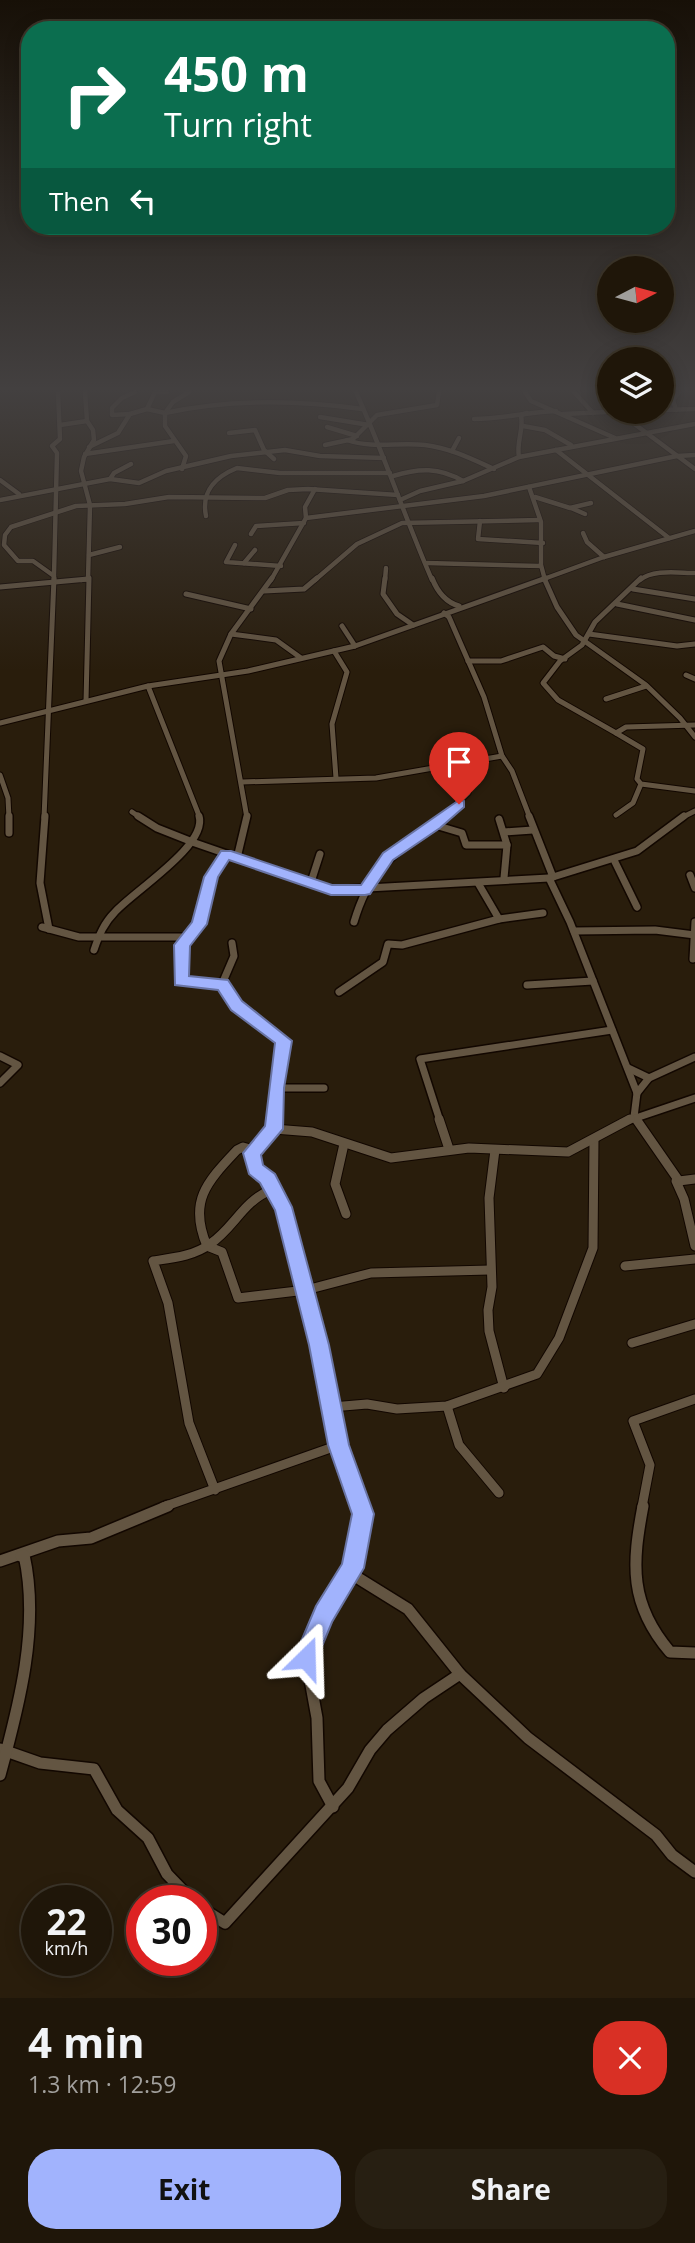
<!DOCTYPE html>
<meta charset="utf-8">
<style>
body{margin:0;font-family:"Open Sans",sans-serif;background:#271f12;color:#f1f3f6;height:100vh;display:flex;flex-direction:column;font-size:26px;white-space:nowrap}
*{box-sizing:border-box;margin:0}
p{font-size:23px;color:#a19f9c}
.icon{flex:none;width:38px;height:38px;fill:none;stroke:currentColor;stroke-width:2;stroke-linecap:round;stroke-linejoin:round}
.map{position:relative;height:1998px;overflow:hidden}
.side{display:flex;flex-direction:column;background:#1f1609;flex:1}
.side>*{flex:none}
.banner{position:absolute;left:21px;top:21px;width:654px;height:214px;border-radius:28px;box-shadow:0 4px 18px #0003,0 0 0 2px #3c352a;background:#0b6e4f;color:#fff;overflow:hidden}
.needle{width:46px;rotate:84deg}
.fabs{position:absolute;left:597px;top:256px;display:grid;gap:14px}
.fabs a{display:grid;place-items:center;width:77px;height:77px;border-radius:50%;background:#1f1609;box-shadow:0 4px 18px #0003,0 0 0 2px #3c352a;font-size:35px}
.speed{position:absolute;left:21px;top:1885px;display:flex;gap:14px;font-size:35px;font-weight:700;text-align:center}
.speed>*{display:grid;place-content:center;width:91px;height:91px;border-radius:50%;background:#1f1609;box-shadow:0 4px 18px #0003,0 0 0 2px #3c352a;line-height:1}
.speed small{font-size:18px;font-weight:400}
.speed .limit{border:10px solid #d22;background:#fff;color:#111}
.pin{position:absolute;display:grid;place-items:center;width:60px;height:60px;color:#fff;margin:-72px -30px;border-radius:50% 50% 50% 0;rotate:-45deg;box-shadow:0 0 7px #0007}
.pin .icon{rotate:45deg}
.me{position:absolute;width:77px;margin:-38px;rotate:22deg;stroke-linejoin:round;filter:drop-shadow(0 0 5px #0008)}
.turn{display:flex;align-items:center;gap:24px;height:147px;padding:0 28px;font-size:32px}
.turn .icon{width:91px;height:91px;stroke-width:2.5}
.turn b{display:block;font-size:49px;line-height:60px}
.then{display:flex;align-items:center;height:66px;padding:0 28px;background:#0003;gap:14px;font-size:26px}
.round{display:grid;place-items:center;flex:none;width:74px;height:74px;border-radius:28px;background:#271f12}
.summary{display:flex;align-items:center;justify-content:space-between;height:119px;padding:0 28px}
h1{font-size:42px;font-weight:700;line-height:52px}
.button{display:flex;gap:14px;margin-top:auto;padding:14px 28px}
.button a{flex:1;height:80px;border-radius:28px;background:#a1b3fd;color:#111;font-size:28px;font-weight:700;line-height:80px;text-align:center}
.button a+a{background:#271f12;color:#f1f3f6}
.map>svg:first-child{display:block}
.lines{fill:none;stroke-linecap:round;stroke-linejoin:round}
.minor-far4-casing{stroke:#120700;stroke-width:6}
.minor-far3-casing{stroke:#120700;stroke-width:7}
.minor-far2-casing{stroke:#120700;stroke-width:10}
.minor-far1-casing{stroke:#120700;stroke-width:11}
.minor-casing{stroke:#120700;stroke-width:14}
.minor-far4{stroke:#635542;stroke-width:4.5}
.minor-far3{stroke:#635542;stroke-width:5}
.minor-far2{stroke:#635542;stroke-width:7}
.minor-far1{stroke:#635542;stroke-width:9}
.minor{stroke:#635542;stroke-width:11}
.route{fill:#a1b3fd;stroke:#6974a4;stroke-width:2}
</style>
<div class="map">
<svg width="695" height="1998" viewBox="0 0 695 1998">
<rect width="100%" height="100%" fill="#291d0c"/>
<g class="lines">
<g class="minor-far4-casing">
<g id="minor-far4">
<path d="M85 392 87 421 93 430 94 440 84 457 81 471 90 505 88 580"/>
<path d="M157 392H167"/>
<path d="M356 392C384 454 405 518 432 580"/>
<path d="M525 392 531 401 615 438"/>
<path d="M574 392 593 413"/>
<path d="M598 392 609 403"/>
<path d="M147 409 155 392"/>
<path d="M662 410 695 409"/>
<path d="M676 410 673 400 679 392"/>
<path d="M617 411 695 469"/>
<path d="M130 414 112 415V408L122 398 135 392"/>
<path d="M563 414 629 411"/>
<path d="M320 417 369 425"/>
<path d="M474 419C502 419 527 412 556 411"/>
<path d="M60 425 87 421"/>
<path d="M523 426 545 430 571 445"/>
<path d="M327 427 357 436"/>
<path d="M229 433 255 430 264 450 274 459"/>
<path d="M347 440C372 449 399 442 425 445 450 448 472 459 494 469"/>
<path d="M325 445 353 439 377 415 437 405 439 392"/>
<path d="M89 447 118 433 130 414 147 409 165 413 173 402 189 392"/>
<path d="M556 450 669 538"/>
<path d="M452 451 459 438"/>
<path d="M85 454 174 441"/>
<path d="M519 457C516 442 524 430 521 415L527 413"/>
<path d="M131 464 114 473 110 479 139 483 166 471 231 456 285 450 320 456 384 458"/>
<path d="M182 469 186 456 165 426V413C229 399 297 400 362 409"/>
<path d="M393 476C419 468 439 467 463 481"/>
<path d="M0 480 19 494"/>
<path d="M529 487 541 522V565L545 580"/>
<path d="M535 497 570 508 591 503"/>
<path d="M0 500 110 479"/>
<path d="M400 500 420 491 463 481 519 457 695 424"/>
<path d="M571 508 585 514"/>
<path d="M206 516C201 491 215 477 237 468L280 473H390"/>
<path d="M306 518 305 507 315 489"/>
<path d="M480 521 478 539 543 543"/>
<path d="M583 533 587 542 604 557"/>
<path d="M251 534 256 526 304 523"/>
<path d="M235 545 226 562 281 566"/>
<path d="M89 555 120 547"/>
<path d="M244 563 255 550"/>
<path d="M427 563 541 566"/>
<path d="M54 576 57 453 52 446 60 439 58 392"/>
<path d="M54 580V576L33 561H18L4 545 5 535 11 527 76 506 125 504 169 497 265 498 288 490 308 489 398 495"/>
<path d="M81 580 88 579"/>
<path d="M271 580 306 518 484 496 677 456 695 455"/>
<path d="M315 580 357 544 402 523 539 520"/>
<path d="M385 580 386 568"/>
<path d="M541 580 604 557 695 531"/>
<path d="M640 580C653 569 678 573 695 573"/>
</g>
</g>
<g class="minor-far3-casing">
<g id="minor-far3">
<path d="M385 578 383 594 397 614 413 625"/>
<path d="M432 578C437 591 445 602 459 606"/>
<path d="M544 578 557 607 576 635 646 685 680 718 695 737"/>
<path d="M0 587 88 579"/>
<path d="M633 589 695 599"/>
<path d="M264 591 304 589 317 578"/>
<path d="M186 594 251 609"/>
<path d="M617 604 695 620"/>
<path d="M444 613 449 617 484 697 502 756 512 771 530 818"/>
<path d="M342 626 355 646"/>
<path d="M231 634 276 640 301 658"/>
<path d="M589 634 677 646 695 644"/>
<path d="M334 651 347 672 332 724 336 778"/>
<path d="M468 661H501L543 647 554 656 565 659"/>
<path d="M686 675 695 679"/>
<path d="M148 686 200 818"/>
<path d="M606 699 646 686"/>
<path d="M86 701 89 578"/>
<path d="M0 723 148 686 248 671 355 646 546 578"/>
<path d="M695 725 626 727 616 733 643 749 637 779 641 784 695 791"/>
<path d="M616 733 558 700 543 683 560 661 582 645 595 622 641 578"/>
<path d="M0 775 8 798 9 818"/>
<path d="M242 782 376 778 502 756"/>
<path d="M132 812 141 818"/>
<path d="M616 815 633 803 641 784"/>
<path d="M44 818 54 578"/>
<path d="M247 818 219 661 231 634 272 578"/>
<path d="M442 818 468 793 470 761"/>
<path d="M681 818 695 811"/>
</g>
</g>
<g class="minor-far2-casing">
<g id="minor-far2">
<path d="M9 816V833"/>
<path d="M45 816 40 883 49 929"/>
<path d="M138 816 157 828 195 843 331 890 549 878"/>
<path d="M529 816 553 877 549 878 570 922 637 1093 634 1117 638 1121"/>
<path d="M499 819 507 845 504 878"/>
<path d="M435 825 462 833 466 845H507"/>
<path d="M504 832 533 830"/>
<path d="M226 854 211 877 199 924 182 945 181 981 222 984 237 1006 283 1041 274 1121"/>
<path d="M237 858 247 816"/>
<path d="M615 862 637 907"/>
<path d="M690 875 695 888"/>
<path d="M553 877 637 851 684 816"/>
<path d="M311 882 320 854"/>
<path d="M499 919 543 913"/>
<path d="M354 922C372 861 398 853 444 816"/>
<path d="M42 927 79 937H186"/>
<path d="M574 931 655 930 695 935"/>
<path d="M94 950C99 935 104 923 115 912 134 891 208 845 199 816"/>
<path d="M693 959 695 922"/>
<path d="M222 984 234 956 232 943"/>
<path d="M527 985 593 981"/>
<path d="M339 992 383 962 388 944 402 945 499 919 478 883"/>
<path d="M0 1056 18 1065 0 1083"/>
<path d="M628 1068 649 1078"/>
<path d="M276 1088H324"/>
<path d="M637 1093 649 1078 695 1057"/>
<path d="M440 1121 420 1059 612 1030"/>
<path d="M627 1121 695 1098"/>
</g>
</g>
<g class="minor-far1-casing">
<g id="minor-far1">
<path d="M439 1119 449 1149"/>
<path d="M636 1119 679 1181H676L684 1199 695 1246"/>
<path d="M274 1129V1119"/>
<path d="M344 1144 335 1184 346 1214"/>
<path d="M254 1150 243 1147 237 1150C207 1182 188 1201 207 1246L222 1252 238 1298 306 1290 371 1273 490 1270"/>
<path d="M495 1150 489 1198 492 1287 488 1310 489 1331 504 1388"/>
<path d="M679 1181 695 1179"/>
<path d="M625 1266 695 1259"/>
<path d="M632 1343 695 1324"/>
<path d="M447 1406 459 1445 499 1493"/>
<path d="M332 1407 367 1404 397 1409 447 1406 537 1374 559 1338 593 1248 594 1140"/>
<path d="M339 1445 361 1507"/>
<path d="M215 1490 189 1423 168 1303 153 1261C173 1258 194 1256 210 1244 234 1228 243 1201 271 1190"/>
<path d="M163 1507 339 1445 319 1345 289 1226 268 1179 255 1169 252 1153 274 1129 312 1132 391 1158 469 1148 568 1152 630 1119"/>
<path d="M642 1507 650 1465 633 1421 695 1399"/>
</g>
</g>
<g class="minor-casing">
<g id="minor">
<path d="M643 1506C632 1564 629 1604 670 1652L695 1653"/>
<path d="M0 1561 58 1541 91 1538 168 1506"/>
<path d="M353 1568 358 1578 408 1609 460 1674"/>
<path d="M0 1749 40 1763 94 1769 117 1810 148 1838 167 1874 192 1900"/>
<path d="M0 1775C19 1706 40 1626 24 1555L21 1556"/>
<path d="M333 1807 319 1781 317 1718 306 1658 324 1614 353 1568 361 1534V1506"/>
<path d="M201 1908 225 1923 348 1788 370 1750 387 1730 424 1698 460 1674 528 1738 656 1835 672 1855 695 1872"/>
</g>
</g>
<use href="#minor-far4" class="minor-far4"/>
<use href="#minor-far3" class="minor-far3"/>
<use href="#minor-far2" class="minor-far2"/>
<use href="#minor-far1" class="minor-far1"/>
<use href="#minor" class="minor"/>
</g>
<linearGradient id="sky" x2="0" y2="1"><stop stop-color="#171007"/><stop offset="0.58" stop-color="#434040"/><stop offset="1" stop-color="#434040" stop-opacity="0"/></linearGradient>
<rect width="695" height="671" fill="url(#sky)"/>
<path class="route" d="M459 800 464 801V807L440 828 393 860 370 894 365 895H331L229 860 218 877 207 924 190 946 189 976 228 980 242 1001 292 1041 284 1088 283 1129 261 1155 263 1165 275 1174 292 1207 329 1345 349 1445 374 1514 364 1568 332 1622 314 1666 306 1670 297 1666 294 1658 316 1606 342 1564 352 1514 328 1445 309 1345 275 1210 260 1183 249 1174 243 1153 265 1126 275 1043 231 1010 218 990 175 985 174 945 192 922 204 877 221 851H231L332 885H361L383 853Z"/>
</svg>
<div class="fabs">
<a><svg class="needle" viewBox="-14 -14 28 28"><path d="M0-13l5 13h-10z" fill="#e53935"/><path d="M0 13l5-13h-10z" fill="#a19f9c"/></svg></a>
<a><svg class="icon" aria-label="layers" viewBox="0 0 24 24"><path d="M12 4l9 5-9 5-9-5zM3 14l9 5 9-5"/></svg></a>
</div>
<div class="speed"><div>22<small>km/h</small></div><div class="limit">30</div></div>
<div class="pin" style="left:459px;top:804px;background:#d93025"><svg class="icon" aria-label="arrive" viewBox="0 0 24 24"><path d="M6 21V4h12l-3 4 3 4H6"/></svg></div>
<svg class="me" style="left:306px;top:1658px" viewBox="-20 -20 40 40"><path d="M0-17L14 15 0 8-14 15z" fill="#a1b3fd" stroke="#fff" stroke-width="4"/></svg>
<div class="banner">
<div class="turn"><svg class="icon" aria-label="right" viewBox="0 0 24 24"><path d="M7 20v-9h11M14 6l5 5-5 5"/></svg><div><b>450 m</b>Turn right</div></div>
<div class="then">Then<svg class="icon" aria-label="left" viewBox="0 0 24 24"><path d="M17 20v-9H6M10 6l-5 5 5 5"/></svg></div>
</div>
</div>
<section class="side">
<div class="summary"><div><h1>4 min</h1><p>1.3 km · 12:59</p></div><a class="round" style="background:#d93025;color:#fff"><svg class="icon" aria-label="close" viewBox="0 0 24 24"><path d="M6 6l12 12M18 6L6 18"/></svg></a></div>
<div class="button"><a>Exit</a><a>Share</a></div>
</section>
